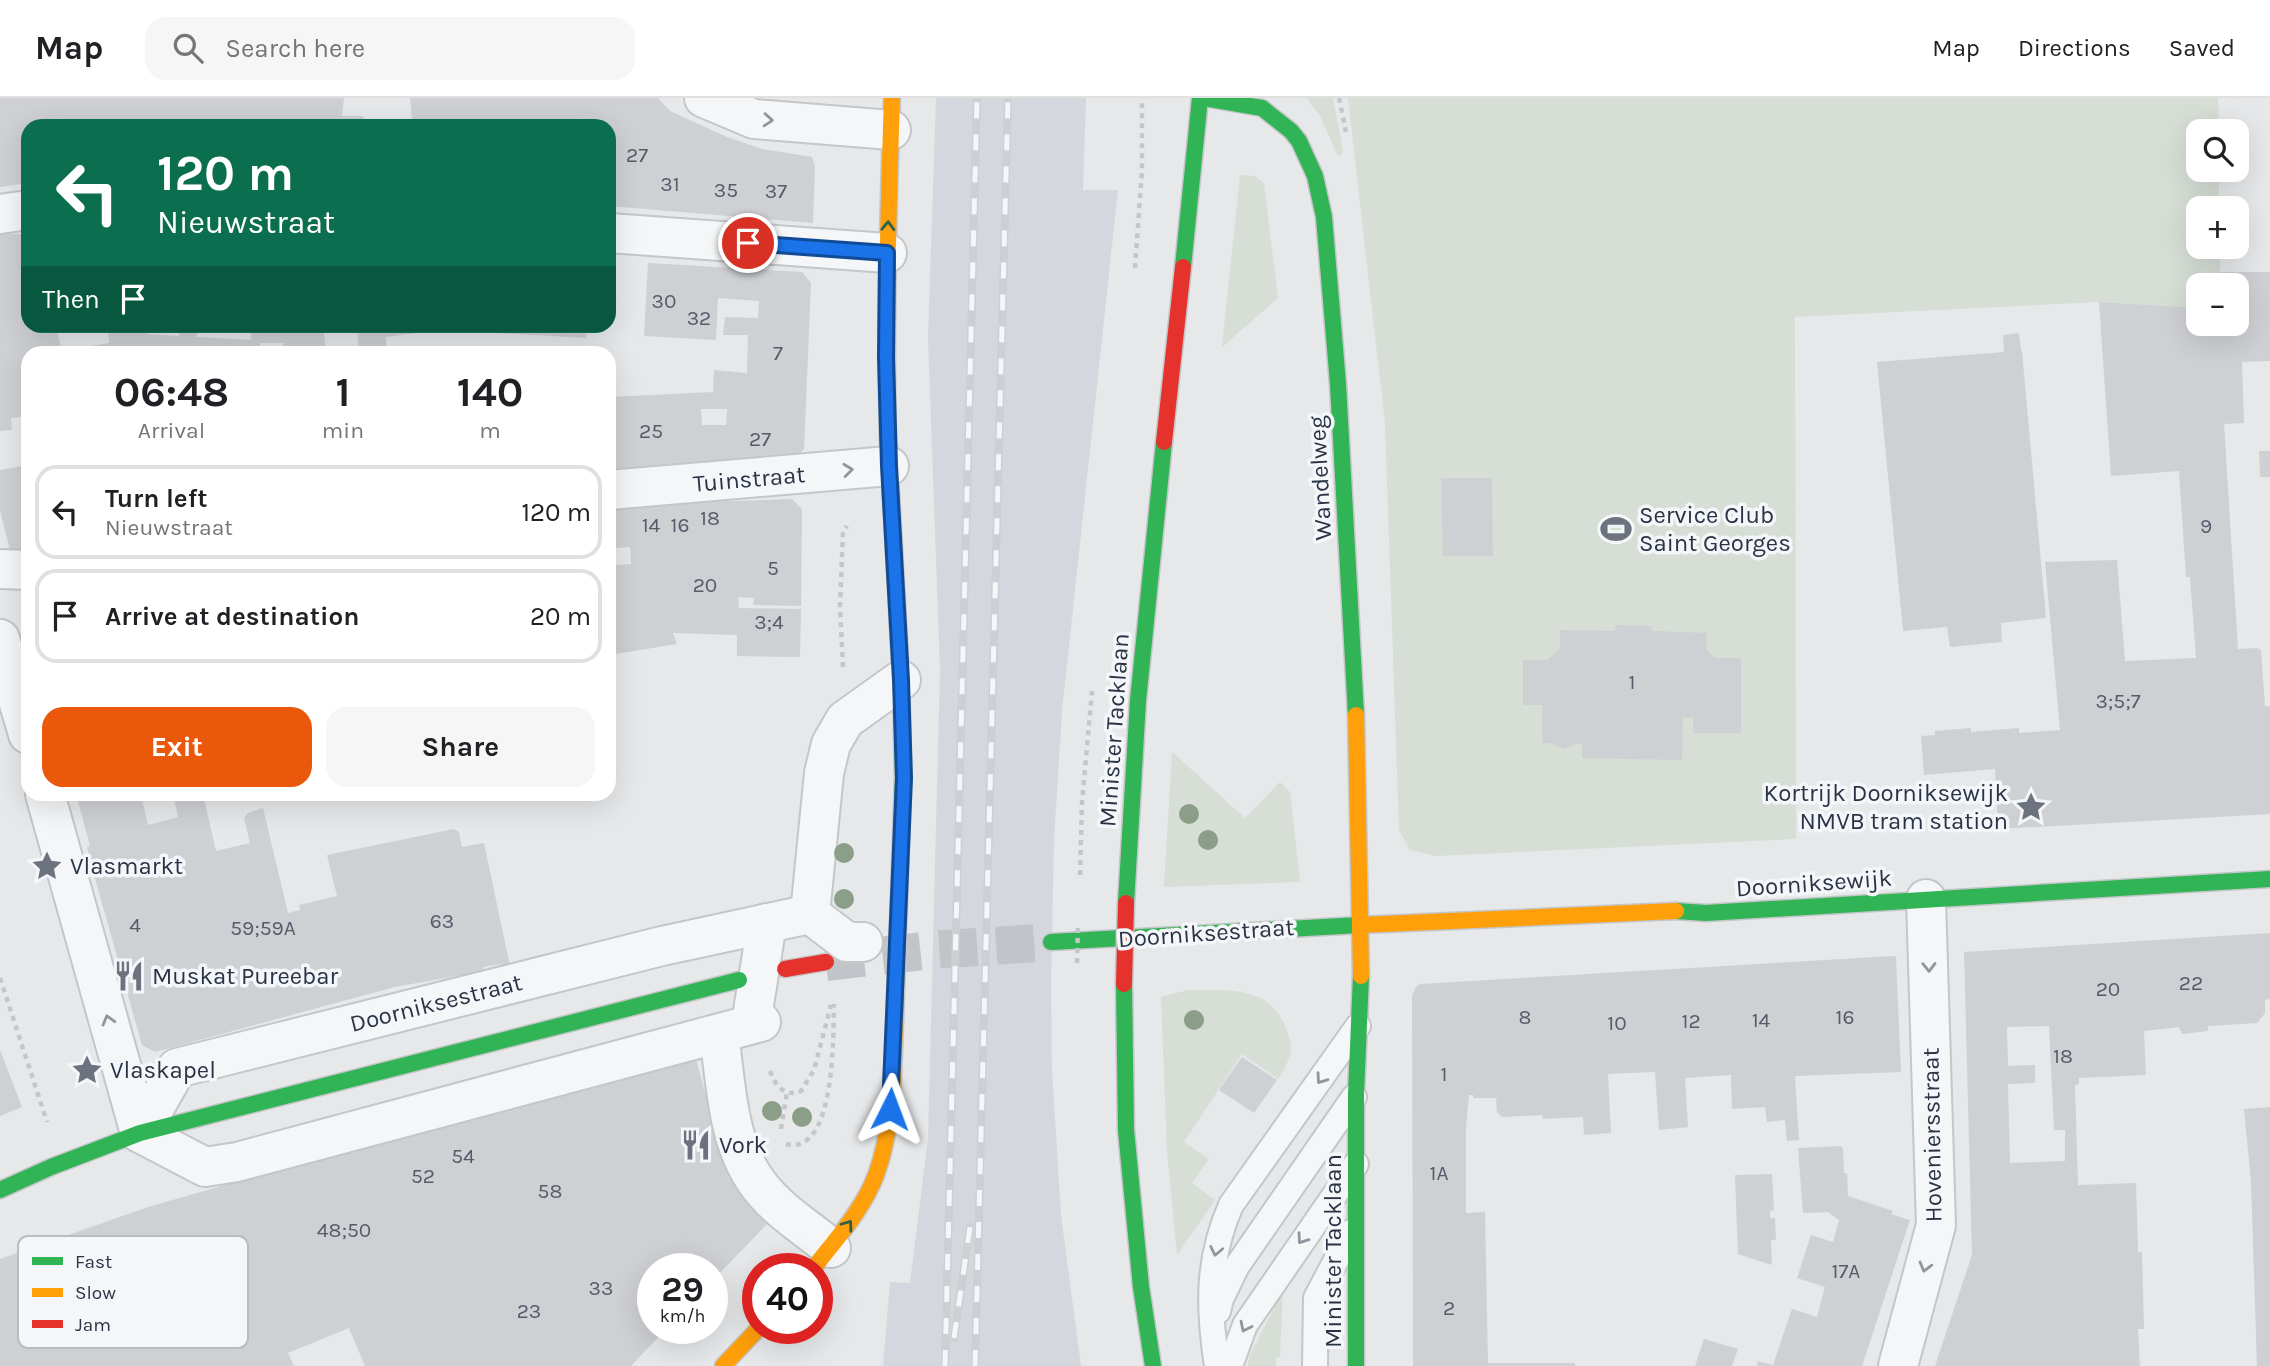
<!DOCTYPE html>
<meta charset="utf-8">
<style>
body{margin:0;font-family:Karla,sans-serif;background:#f6f6f6;color:#202124;height:100vh;display:flex;flex-direction:column;font-size:26px;white-space:nowrap}
*{box-sizing:border-box;margin:0}
p{font-size:23px;color:#757577}
.icon{flex:none;width:38px;height:38px;fill:none;stroke:currentColor;stroke-width:2;stroke-linecap:round;stroke-linejoin:round}
.map{position:relative;flex:1;overflow:hidden}
.drawer{position:absolute;left:21px;top:248px;width:595px;height:455px;display:flex;flex-direction:column;background:#fff;border-radius:21px;box-shadow:0 7px 28px #0002}
.drawer>*{flex:none}
.top-card{position:absolute;left:21px;top:21px;width:595px;height:214px;border-radius:21px;box-shadow:0 7px 28px #0002;background:#0b6e4f;color:#fff;overflow:hidden}
.controls{position:absolute;left:2186px;top:21px;display:grid;gap:14px}
.controls a{display:grid;place-items:center;width:63px;height:63px;border-radius:14px;background:#fff;box-shadow:0 7px 28px #0002;font-size:35px}
.speed{position:absolute;left:637px;top:1155px;display:flex;gap:14px;font-size:35px;font-weight:700;text-align:center}
.speed>*{display:grid;place-content:center;width:91px;height:91px;border-radius:50%;background:#fff;box-shadow:0 7px 28px #0002;line-height:1}
.speed small{font-size:18px;font-weight:400}
.speed .limit{border:10px solid #d22;background:#fff;color:#111}
.pin{position:absolute;display:grid;place-items:center;width:60px;height:60px;color:#fff;margin:-30px;border:4px solid #fff;border-radius:50%;box-shadow:0 2px 7px #0007}
.me{position:absolute;width:77px;margin:-38px;rotate:3deg;stroke-linejoin:round;filter:drop-shadow(0 0 5px #0008)}
.turn{display:flex;align-items:center;gap:24px;height:147px;padding:0 21px;font-size:32px}
.turn .icon{width:91px;height:91px;stroke-width:2.5}
.turn b{display:block;font-size:49px;line-height:60px}
.then{display:flex;align-items:center;height:66px;padding:0 21px;background:#0003;gap:14px;font-size:26px}
.eta{display:flex;justify-content:space-evenly;align-items:center;height:119px;text-align:center}
.eta b{font-size:42px;font-weight:700;line-height:49px}
.button{display:flex;gap:14px;margin-top:auto;padding:14px 21px}
.button a{flex:1;height:80px;border-radius:21px;background:#ea580c;color:#fff;font-size:28px;font-weight:700;line-height:80px;text-align:center}
.button a+a{background:#f6f6f6;color:#202124}
ul{padding:0;list-style:none}
li{display:flex;align-items:center;gap:21px;height:94px;margin:0 14px 10px;padding:0 7px;border:4px solid #e0e0e0;border-radius:21px}
li div{flex:1}
li b{display:block;font-size:26px}
li em{font-style:normal}
header{display:flex;align-items:center;gap:42px;box-sizing:border-box;height:98px;padding:0 35px;background:#fff;border-bottom:2px solid #e0e0e0}
header strong{font-size:33px}
nav{display:flex;gap:38px;margin-inline-start:auto;font-size:24px}
.search{width:490px;height:63px;background:#f6f6f6;display:flex;align-items:center;gap:18px;box-sizing:border-box;padding:0 24px;border-radius:21px;color:#757577;font-size:26px}
.map>svg:first-child{display:block}
.built{fill:#d4d7dd}
.green{fill:#d6ded6}
.building{fill:#ced0d3;fill-rule:evenodd}
.lines{fill:none;stroke-linecap:round;stroke-linejoin:round}
.secondary-tunnel{stroke:#c1c4c9;stroke-width:38;stroke-dasharray:38 19;stroke-linecap:butt}
.lane-casing{stroke:#c4c6c8;stroke-width:28}
.street-casing{stroke:#c4c6c8;stroke-width:42}
.fast-casing{stroke:#c4c6c8;stroke-width:19}
.slow-casing{stroke:#c4c6c8;stroke-width:19}
.jam-casing{stroke:#c4c6c8;stroke-width:19}
.path{stroke:#c5c6ca;stroke-width:4.5;stroke-dasharray:5 5;stroke-linecap:butt}
.lane{stroke:#f5f6f7;stroke-width:24}
.street{stroke:#f5f6f7;stroke-width:38}
.fast{stroke:#30b455;stroke-width:16}
.slow{stroke:#ff9f0a;stroke-width:16}
.jam{stroke:#e5322d;stroke-width:16}
.rail-casing{stroke:#cecfd2;stroke-width:8}
.rail{stroke:#f4f6f9;stroke-width:5;stroke-dasharray:16;stroke-linecap:butt}
.jam-bridge-casing{stroke:#c2c5c8;stroke-width:19;stroke-linecap:butt}
.path-bridge{stroke:#c5c6ca;stroke-width:4.5;stroke-dasharray:5 5;stroke-linecap:butt}
.jam-bridge{stroke:#e5322d;stroke-width:16}
.tree{fill:#8a9e88}
.oneway{stroke:#90959e}
.oneway2{stroke:#2d614b}
.route-casing{stroke:#114b97;stroke-width:18}
.route{stroke:#1a73e8;stroke-width:12}
.labels{text-anchor:middle;stroke-width:7;stroke-linejoin:round;paint-order:stroke}
.number-label{font-size:21px;fill:#545c69}
.street-label{font-size:24px;fill:#2b3445;stroke:#f4f6f9}
.poi-label{font-size:24px;fill:#2b3445;stroke:#f4f6f9;text-anchor:start}
.key{fill:#f4f6f9;stroke:#b8bcc3;stroke-width:2}
.key-label{font-size:19px;fill:#2b3445}
</style>
<header>
<strong>Map</strong>
<div class="search"><svg class="icon" aria-label="search" viewBox="0 0 24 24"><circle cx="10" cy="10" r="6"/><path d="M15 15l6 6"/></svg>Search here</div>
<nav><a>Map</a><a>Directions</a><a>Saved</a></nav>
</header>
<div class="map">
<svg width="2270" height="1268" viewBox="0 0 2270 1268">
<rect width="100%" height="100%" fill="#e6e8ea"/>
<path class="built" d="M936 0H1086L1083 92H1118L1062 613 1054 742 1051 886 1052 972 1061 1117 1081 1268H883L890 1184 910 1185 928 1040 940 572 928 240Z"/>
<g class="green">
<path d="M1307 0H1333L1343 53 1341 58 1337 56 1320 18Z"/>
<path d="M1348 0H2218L2219 33H2198V72H2219V110H2198V149H2220V187H2198V210L2099 204 1795 219 1796 741 1436 758 1410 752 1399 732 1385 325Z"/>
<path d="M1240 77 1255 78 1264 85 1278 200 1222 249Z"/>
<path d="M1172 654 1245 720 1280 684 1290 694 1300 784 1164 789Z"/>
<path d="M1188 892C1228 893 1268 886 1286 930 1295 953 1290 961 1278 981L1242 956 1184 1044 1209 1061 1192 1085 1215 1102 1177 1157 1167 1053 1161 899Z"/>
<path d="M1283 1192 1280 1259H1276V1268H1248L1249 1259Z"/>
</g>
<g class="building">
<path d="M0 0H344L342 18H363L365 28H28V85L0 89Z"/>
<path d="M410 0H658L670 13 727 39 762 51 812 59 815 68 813 125 609 108V28H427L426 21H412Z"/>
<path d="M0 136H28V228H56L62 253 109 245 108 228H147V236L179 238 180 228H197V239L251 242V228H338V234H324L326 256H301V252L284 254 283 245H260V256H28V318L11 320 12 332 0 333Z"/>
<path d="M648 165 802 174 811 185 804 351 795 361 609 372V299L713 294 714 272 747 275 748 237H723L725 219 758 220 759 203 718 200 716 242 644 238ZM701 311H727L726 327H702Z"/>
<path d="M2220 174H2270V263L2242 264 2244 325 2224 326 2238 551 2257 550 2261 552 2265 608H2270V716L1998 731 1995 671 1924 677 1921 638 1935 637V633L1971 630V634L2019 630V635L2060 632 2045 464 2117 462 2125 563 2196 560 2190 479H2186L2179 373 2111 378 2099 204 2198 210V226H2236V187H2220Z"/>
<path d="M357 228H416L417 235 386 239 387 256H359Z"/>
<path d="M481 228H587L586 240 480 234Z"/>
<path d="M2019 235 2021 253H2022L2046 520 2001 525 2002 544 1950 549 1947 529 1903 533 1877 264 2004 254 2003 237Z"/>
<path d="M2259 353H2270V379H2260Z"/>
<path d="M28 367V457L12 460 0 412V372Z"/>
<path d="M1441 380H1492L1493 458H1443Z"/>
<path d="M792 401 802 411 801 508 753 507 754 500 738 499 739 510 801 511 800 559 737 558V537L673 535 677 546 609 557V407ZM630 449 631 466 616 467V450Z"/>
<path d="M1616 527 1651 528 1652 533 1707 535 1706 551 1715 560H1741V635H1693V619H1683L1682 662 1582 660V646H1576L1565 651 1550 645H1542V607H1523V562H1547L1560 550V532L1615 533Z"/>
<path d="M76 696H141L148 727 178 719 173 696H203L216 753 250 745 244 720 248 715 263 710 288 815 300 812 299 807 337 798 327 757 454 731 459 734 462 749 484 745 510 868 502 869 501 866 483 869 484 873 395 889 155 954 142 947 96 784 87 749 90 748Z"/>
<path d="M2270 835V901L2265 902V915L2257 925 2208 928V933L2182 936 2179 929 2144 933 2146 977 2079 980V986L2075 987 2078 1087 2136 1085 2138 1154H2142L2144 1231H2138L2140 1268H1935L1972 1157 1964 854ZM2049 928 2054 1032H2065V1063L2010 1065 2008 986 2035 985V967L2008 968 2007 929Z"/>
<path d="M1894 858 1896 859 1901 974 1795 978 1799 1042 1787 1043 1785 1022 1767 1024 1765 1009 1732 1011 1731 977 1685 980 1688 1029 1659 1032 1655 974 1608 976 1611 1035 1584 1037 1583 1019 1543 1021 1542 1017 1502 1019 1497 1014 1496 1000H1473V997H1469L1466 1030V1115L1485 1114 1488 1265H1575V1268H1413L1412 898 1416 889 1420 886Z"/>
<path d="M0 952 22 1009 0 1018Z"/>
<path d="M694 954 728 1078 772 1121 712 1183V1171H653V1230H667L631 1268H365L349 1230 288 1255 294 1268H0V1161L148 1109Z"/>
<path d="M1242 959 1277 982 1254 1015 1219 992Z"/>
<path d="M2270 1009V1268H2257L2251 1084 2244 1011Z"/>
<path d="M1841 1048 1843 1051 1844 1075H1847L1848 1098 1893 1113 1891 1116 1910 1122 1862 1268H1757L1758 1263 1773 1267 1792 1211 1817 1219 1825 1189 1797 1180 1811 1137 1833 1144 1839 1122 1828 1114 1803 1115 1798 1050Z"/>
<path d="M1772 1076 1774 1112 1770 1113V1120H1775L1776 1142H1771L1772 1167 1738 1156 1735 1077Z"/>
<path d="M1704 1241 1738 1251 1732 1268H1695Z"/>
</g>
<g class="lines">
<path class="secondary-tunnel" d="M826 864 932 852 1051 844"/>
<g class="lane-casing">
<g id="lane">
<path d="M1218 1213 1221 1201 1237 1168 1354 999"/>
<path d="M1217 1268C1208 1209 1207 1162 1231 1107L1358 928"/>
<path d="M1230 1268 1245 1227 1356 1066"/>
<path d="M1315 1268 1316 1200 1351 1134"/>
</g>
</g>
<g class="street-casing">
<g id="street">
<path d="M704 0 754 21 891 32"/>
<path d="M0 116 28 112"/>
<path d="M609 135 887 155"/>
<path d="M609 392 889 368"/>
<path d="M0 471 28 472"/>
<path d="M0 541 28 636"/>
<path d="M45 696 140 1035"/>
<path d="M810 816 824 675 831 646 845 622 901 582"/>
<path d="M751 926 767 825"/>
<path d="M719 936C726 985 727 1045 758 1086 777 1112 807 1130 831 1150"/>
<path d="M140 1035 177 970 662 848 810 816 847 844H863"/>
<path d="M140 1035 205 1069 237 1064 761 924"/>
<path d="M1898 1268 1936 1127 1926 801"/>
</g>
</g>
<g class="fast-casing">
<g id="fast">
<path d="M1204 0 1262 10 1291 33 1299 43 1315 78 1324 119 1338 286 1356 617"/>
<path d="M1183 169 1200 0"/>
<path d="M888 341 901 582 903 680 895 922"/>
<path d="M1126 805 1138 603 1164 344"/>
<path d="M1676 813 1706 815 2270 781"/>
<path d="M1051 844 1360 827"/>
<path d="M1124 886 1126 1032 1141 1189 1153 1268"/>
<path d="M0 1092 51 1069 140 1035 739 882"/>
<path d="M1356 1268V996L1361 878"/>
</g>
</g>
<g class="slow-casing">
<g id="slow">
<path d="M888 341C885 227 888 114 892 0"/>
<path d="M1356 617 1361 878"/>
<path d="M1360 827 1676 813"/>
<path d="M813 1171C835 1142 863 1112 876 1077 894 1028 893 974 895 922"/>
<path d="M723 1268 759 1230"/>
</g>
</g>
<g class="jam-casing">
<g id="jam">
<path d="M1164 344 1183 169"/>
<path d="M785 871 826 864"/>
</g>
</g>
<g class="path">
<path d="M1339 0 1346 34"/>
<path d="M1135 170 1142 72V0"/>
<path d="M843 569 840 509 843 434 847 428"/>
<path d="M1080 777 1082 705 1092 593"/>
<path d="M0 880 47 1024"/>
<path d="M770 973C775 987 785 1000 801 993L814 972 831 907"/>
<path d="M781 1031 787 994"/>
<path d="M786 1046C836 1059 833 936 834 906"/>
</g>
<use href="#lane" class="lane"/>
<use href="#street" class="street"/>
<use href="#fast" class="fast"/>
<use href="#slow" class="slow"/>
<use href="#jam" class="jam"/>
<g class="rail-casing">
<g id="rail">
<path d="M954 1240 970 1129"/>
<path d="M945 1268 977 0"/>
<path d="M975 1268 1008 0"/>
</g>
</g>
<use href="#rail" class="rail"/>
<g class="jam-bridge-casing">
<path id="jam-bridge" d="M1124 886 1126 805"/>
</g>
<path class="path-bridge" d="M1077 865 1078 828"/>
<use href="#jam-bridge" class="jam-bridge"/>
</g>
<g class="tree">
<circle cx="1189" cy="716" r="10"/>
<circle cx="1208" cy="742" r="10"/>
<circle cx="844" cy="755" r="10"/>
<circle cx="844" cy="801" r="10"/>
<circle cx="1194" cy="922" r="10"/>
<circle cx="772" cy="1013" r="10"/>
<circle cx="802" cy="1019" r="10"/>
</g>
<defs><path id="oneway-chevron" d="M-2-3.5L2.5 0L-2 3.5" fill="none" stroke-width="1.6" stroke-linecap="round" stroke-linejoin="round" transform="scale(1.75)"/></defs>
<g class="oneway">
<use href="#oneway-chevron" transform="translate(768 22) rotate(4)"/>
<use href="#oneway-chevron" transform="translate(848 372) rotate(-6)"/>
<use href="#oneway-chevron" transform="translate(1929 869) rotate(89)"/>
<use href="#oneway-chevron" transform="translate(108 922) rotate(-106)"/>
<use href="#oneway-chevron" transform="translate(1321 981) rotate(125)"/>
<use href="#oneway-chevron" transform="translate(1302 1141) rotate(125)"/>
<use href="#oneway-chevron" transform="translate(1216 1153) rotate(101)"/>
<use href="#oneway-chevron" transform="translate(1925 1169) rotate(105)"/>
<use href="#oneway-chevron" transform="translate(1245 1229) rotate(116)"/>
</g>
<g class="oneway2">
<use href="#oneway-chevron" transform="translate(888 128) rotate(-88)"/>
<use href="#oneway-chevron" transform="translate(848 1127) rotate(-54)"/>
</g>
<g class="lines">
<g class="route-casing">
<path id="route" d="M748 145 887 155 886 260 889 368 901 582 904 680 890 1011"/>
</g>
<use href="#route" class="route"/>
</g>
<defs>
<g id="stadium-bare" transform="scale(2.415)"><path d="M0-5a6.5 5 0 1 0 0 10a6.5 5 0 1 0 0-10ZM-3.5-1.8h7v3.6h-7Z" fill="#6c737f" stroke="#f4f6f9" stroke-width="2.5" paint-order="stroke"/></g>
<g id="sight-bare" transform="scale(2.415)"><path d="M0-6L1.8-2.2L6-1.7L2.9 1.2L3.7 5.4L0 3.3L-3.7 5.4L-2.9 1.2L-6-1.7L-1.8-2.2Z" fill="#6c737f" stroke="#f4f6f9" stroke-width="2.5" paint-order="stroke"/></g>
<g id="restaurant-bare" transform="scale(2.415)"><path d="M-5-6h1v4h1v-4h1v4h1v-4h1v5L-1.5 .5V6h-2V.5L-5-1ZM5-6V6H3V1.5H1.5Q1.5-4 5-6Z" fill="#6c737f" stroke="#f4f6f9" stroke-width="2.5" paint-order="stroke"/></g>
</defs>
<g fill-rule="evenodd">
<use href="#stadium-bare" x="1616" y="431"/>
<use href="#sight-bare" x="2031" y="709"/>
<use href="#sight-bare" x="47" y="768"/>
<use href="#restaurant-bare" x="129" y="878"/>
<use href="#sight-bare" x="87" y="972"/>
<use href="#restaurant-bare" x="696" y="1047"/>
</g>
<g class="labels">
<g class="number-label">
<text x="637" y="64">27</text>
<text x="670" y="93">31</text>
<text x="726" y="99">35</text>
<text x="776" y="100">37</text>
<text x="664" y="210">30</text>
<text x="699" y="227">32</text>
<text x="778" y="262">7</text>
<text x="651" y="340">25</text>
<text x="760" y="348">27</text>
<text x="710" y="427">18</text>
<text x="651" y="434">14</text>
<text x="680" y="434">16</text>
<text x="2206" y="435">9</text>
<text x="773" y="477">5</text>
<text x="705" y="494">20</text>
<text x="769" y="531">3;4</text>
<text x="1632" y="591">1</text>
<text x="2118" y="610">3;5;7</text>
<text x="442" y="830">63</text>
<text x="135" y="834">4</text>
<text x="263" y="837">59;59A</text>
<text x="2191" y="892">22</text>
<text x="2108" y="898">20</text>
<text x="1525" y="926">8</text>
<text x="1845" y="926">16</text>
<text x="1761" y="929">14</text>
<text x="1691" y="930">12</text>
<text x="1617" y="932">10</text>
<text x="2063" y="965">18</text>
<text x="1444" y="983">1</text>
<text x="463" y="1065">54</text>
<text x="1439" y="1082">1A</text>
<text x="423" y="1085">52</text>
<text x="550" y="1100">58</text>
<text x="344" y="1139">48;50</text>
<text x="1846" y="1180">17A</text>
<text x="601" y="1197">33</text>
<text x="1449" y="1217">2</text>
<text x="529" y="1220">23</text>
</g>
<g class="street-label">
<text transform="translate(1320 380) rotate(-93)" y="8">Wandelweg</text>
<text transform="translate(749 381) rotate(-5)" y="8">Tuinstraat</text>
<text transform="translate(1114 632) rotate(-86)" y="8">Minister Tacklaan</text>
<text transform="translate(1814 785) rotate(-4)" y="8">Doorniksewijk</text>
<text transform="translate(1206 835) rotate(-4)" y="8">Doorniksestraat</text>
<text transform="translate(436 905) rotate(-14)" y="8">Doorniksestraat</text>
<text transform="translate(1932 1037) rotate(-91)" y="8">Hoveniersstraat</text>
<text transform="translate(1333 1153) rotate(-90)" y="8">Minister Tacklaan</text>
</g>
<g class="poi-label">
<text x="1639" y="425">Service Club<tspan x="1639" dy="28">Saint Georges</tspan></text>
<text x="2008" y="703" text-anchor="end">Kortrijk Doorniksewijk<tspan x="2008" dy="28">NMVB tram station</tspan></text>
<text x="70" y="776">Vlasmarkt</text>
<text x="152" y="886">Muskat Pureebar</text>
<text x="110" y="980">Vlaskapel</text>
<text x="719" y="1055">Vork</text>
</g>
</g>
<rect x="18" y="1138" width="230" height="112" rx="10" class="key"/>
<rect x="32" y="1159" width="31" height="8" fill="#30b455"/>
<rect x="32" y="1190" width="31" height="9" fill="#ff9f0a"/>
<rect x="32" y="1222" width="31" height="8" fill="#e5322d"/>
<g class="key-label">
<text x="75" y="1170">Fast</text>
<text x="75" y="1201">Slow</text>
<text x="75" y="1233">Jam</text>
</g>
</svg>
<div class="controls">
<a><svg class="icon" aria-label="search" viewBox="0 0 24 24"><circle cx="10" cy="10" r="6"/><path d="M15 15l6 6"/></svg></a>
<a>+</a>
<a>−</a>
</div>
<div class="speed"><div>29<small>km/h</small></div><div class="limit">40</div></div>
<div class="pin" style="left:748px;top:145px;background:#d93025"><svg class="icon" aria-label="arrive" viewBox="0 0 24 24"><path d="M6 21V4h12l-3 4 3 4H6"/></svg></div>
<svg class="me" style="left:890px;top:1011px" viewBox="-20 -20 40 40"><path d="M0-17L14 15 0 8-14 15z" fill="#1a73e8" stroke="#fff" stroke-width="4"/></svg>
<div class="top-card">
<div class="turn"><svg class="icon" aria-label="left" viewBox="0 0 24 24"><path d="M17 20v-9H6M10 6l-5 5 5 5"/></svg><div><b>120 m</b>Nieuwstraat</div></div>
<div class="then">Then<svg class="icon" aria-label="arrive" viewBox="0 0 24 24"><path d="M6 21V4h12l-3 4 3 4H6"/></svg></div>
</div>
<section class="drawer">
<div class="eta">
<div><b>06:48</b><p>Arrival</p></div>
<div><b>1</b><p>min</p></div>
<div><b>140</b><p>m</p></div>
</div>
<ul>
<li><svg class="icon" aria-label="left" viewBox="0 0 24 24"><path d="M17 20v-9H6M10 6l-5 5 5 5"/></svg><div><b>Turn left</b><p>Nieuwstraat</p></div><em>120 m</em></li>
<li><svg class="icon" aria-label="arrive" viewBox="0 0 24 24"><path d="M6 21V4h12l-3 4 3 4H6"/></svg><div><b>Arrive at destination</b></div><em>20 m</em></li>
</ul>
<div class="button"><a>Exit</a><a>Share</a></div>
</section>
</div>
